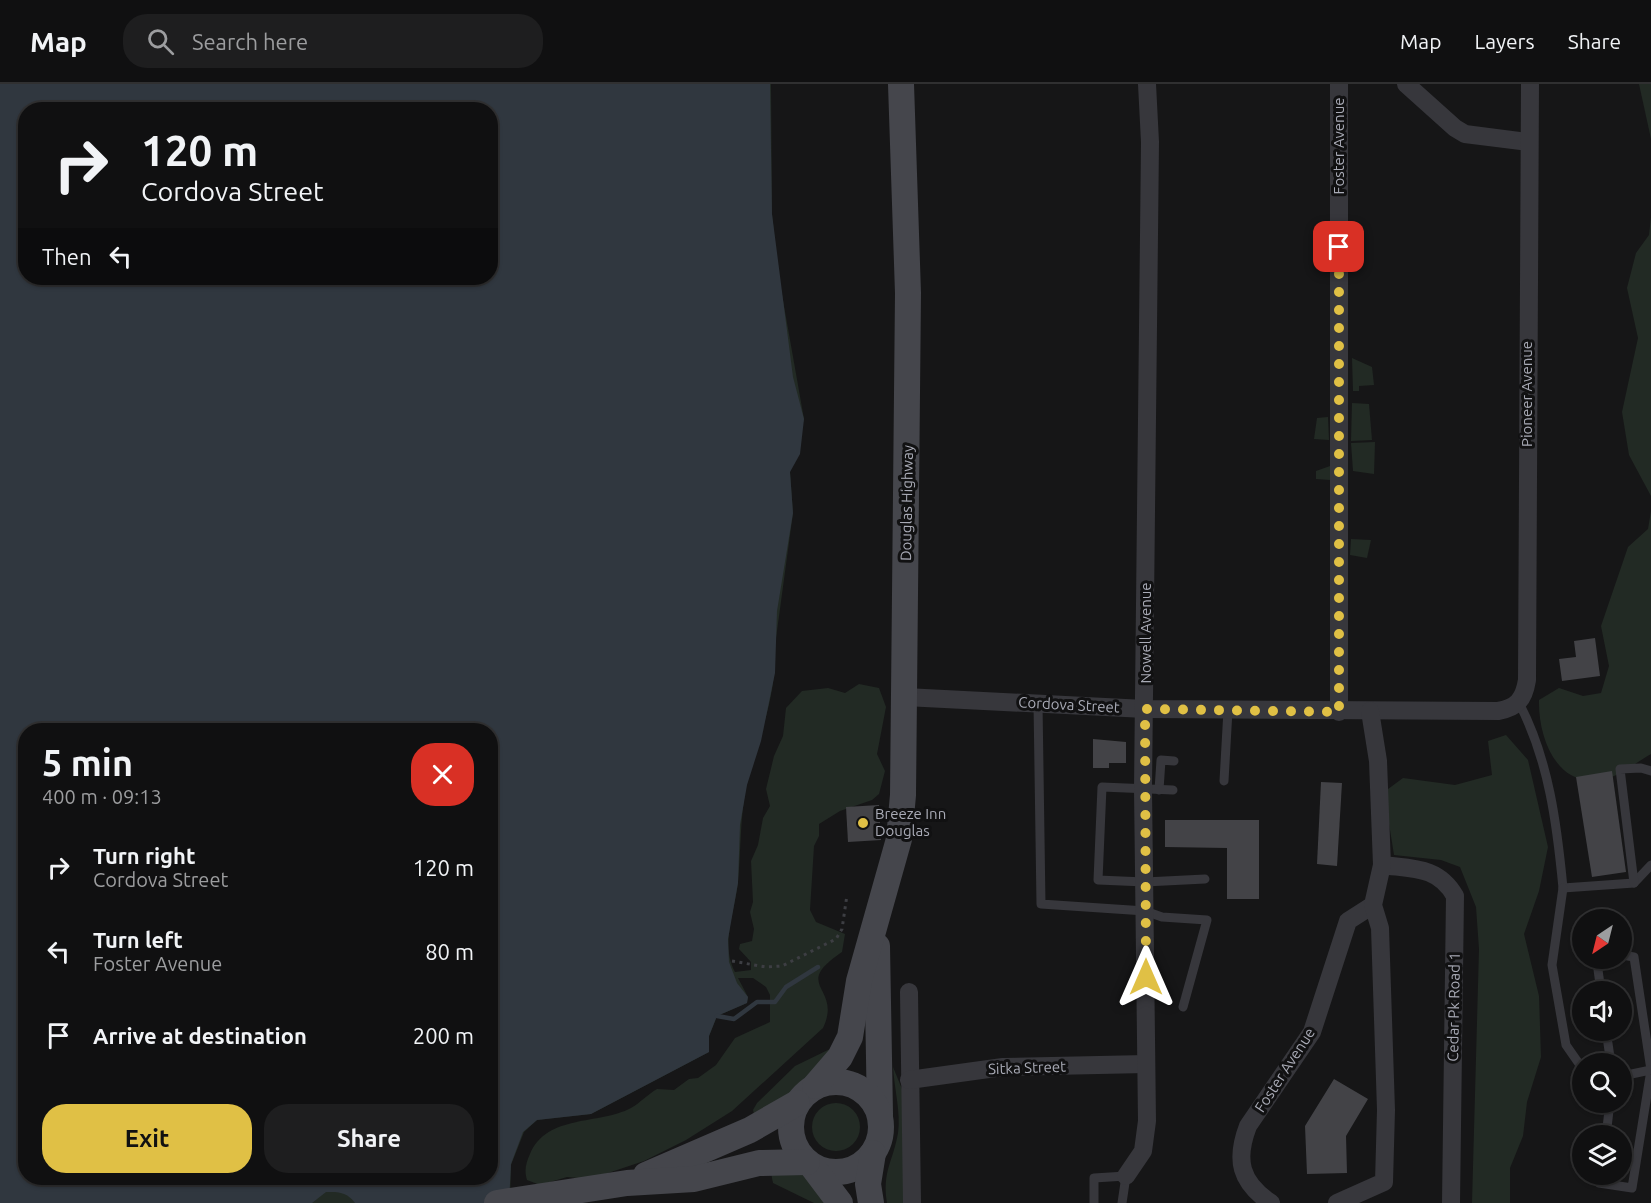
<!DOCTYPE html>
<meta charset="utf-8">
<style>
body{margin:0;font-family:Ubuntu,sans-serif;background:#1e1e1f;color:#f1f3f6;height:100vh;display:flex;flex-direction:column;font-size:22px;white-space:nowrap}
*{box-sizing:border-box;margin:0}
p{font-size:20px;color:#9c9d9f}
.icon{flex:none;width:33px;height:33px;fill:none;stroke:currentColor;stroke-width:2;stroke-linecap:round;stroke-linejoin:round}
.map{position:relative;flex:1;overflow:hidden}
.sheet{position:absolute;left:18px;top:639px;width:480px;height:462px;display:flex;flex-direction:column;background:#101011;border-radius:24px;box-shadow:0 2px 4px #0004,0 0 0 2px #303031}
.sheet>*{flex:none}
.guide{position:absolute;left:18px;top:18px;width:480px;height:183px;border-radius:24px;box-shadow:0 2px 4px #0004,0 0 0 2px #303031;background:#101011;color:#f1f3f6;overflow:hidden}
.needle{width:39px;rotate:215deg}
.buttons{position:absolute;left:1572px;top:825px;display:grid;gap:12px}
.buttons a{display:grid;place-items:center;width:60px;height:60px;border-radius:50%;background:#101011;box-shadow:0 2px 4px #0004,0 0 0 2px #303031;font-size:30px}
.pin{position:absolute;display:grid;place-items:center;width:51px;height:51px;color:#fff;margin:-26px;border-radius:12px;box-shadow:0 3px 9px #0006}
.me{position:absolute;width:66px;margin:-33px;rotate:0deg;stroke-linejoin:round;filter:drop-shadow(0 0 4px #0008)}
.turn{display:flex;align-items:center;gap:21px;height:126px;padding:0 24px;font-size:27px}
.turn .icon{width:78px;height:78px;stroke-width:2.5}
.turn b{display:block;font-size:42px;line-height:51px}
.then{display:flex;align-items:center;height:57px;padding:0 24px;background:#0003;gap:12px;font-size:22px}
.round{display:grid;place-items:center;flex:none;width:63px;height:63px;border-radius:24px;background:#1e1e1f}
.overview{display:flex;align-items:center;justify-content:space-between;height:102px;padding:0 24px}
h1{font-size:36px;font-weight:600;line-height:45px}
.cta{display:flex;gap:12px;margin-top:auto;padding:12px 24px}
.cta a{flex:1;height:69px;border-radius:24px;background:#e0c045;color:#111;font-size:24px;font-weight:600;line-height:69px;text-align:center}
.cta a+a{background:#1e1e1f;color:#f1f3f6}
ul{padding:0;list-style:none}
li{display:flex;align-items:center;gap:18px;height:84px;padding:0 24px}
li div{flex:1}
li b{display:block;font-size:22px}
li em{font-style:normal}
header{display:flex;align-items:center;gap:36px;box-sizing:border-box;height:84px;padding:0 30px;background:#101011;border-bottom:2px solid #303031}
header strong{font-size:28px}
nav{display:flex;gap:33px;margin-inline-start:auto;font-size:21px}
.search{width:420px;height:54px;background:#1e1e1f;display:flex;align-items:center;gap:15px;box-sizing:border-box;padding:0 21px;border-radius:24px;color:#9c9d9f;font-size:22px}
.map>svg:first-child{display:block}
.green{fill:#222a24}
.water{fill:#30373f;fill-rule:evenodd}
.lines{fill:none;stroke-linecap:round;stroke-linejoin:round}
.stream{stroke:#30373f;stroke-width:4.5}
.building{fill:#434347}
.path{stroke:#3d3e43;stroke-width:3;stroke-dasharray:3 4.5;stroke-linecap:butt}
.lane{stroke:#37373c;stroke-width:9}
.street{stroke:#37373c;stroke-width:18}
.secondary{stroke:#45464c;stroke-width:26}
.route{stroke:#e0c045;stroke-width:10;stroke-dasharray:0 18}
.poi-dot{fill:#e0c045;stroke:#111112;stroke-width:2}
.labels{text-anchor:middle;stroke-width:6;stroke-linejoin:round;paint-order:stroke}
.street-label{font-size:15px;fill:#a9abb6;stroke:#111112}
.poi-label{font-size:15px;fill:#a9abb6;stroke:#111112;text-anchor:start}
</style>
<header>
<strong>Map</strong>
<div class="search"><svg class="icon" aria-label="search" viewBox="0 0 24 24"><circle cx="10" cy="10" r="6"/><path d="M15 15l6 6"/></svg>Search here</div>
<nav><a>Map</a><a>Layers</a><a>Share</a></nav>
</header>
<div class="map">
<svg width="1651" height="1119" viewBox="0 0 1651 1119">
<rect width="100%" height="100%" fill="#161617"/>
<g class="green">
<path d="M576 0H771L772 130 778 188 804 335 790 388 793 429 774 569C777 616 756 658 746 703 740 735 741 766 738 798 735 827 720 861 735 888L751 886V878L739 865 740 860 752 857 754 845 750 828 753 818 751 777 758 761 763 734 770 722 766 705 774 672 783 652 786 624 802 607 828 604 845 609 859 600 879 604 886 623 877 670 885 687 879 710 872 716 840 727 819 740V752L814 762 810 826 816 838 845 850 842 868C790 903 843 902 823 944L732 1027 686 1056 644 1077 590 1095 567 1093 540 1101 527 1096C524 1086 526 1079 530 1070 547 1030 599 1041 631 1024 640 1019 648 1010 657 1005L674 1006 689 995 698 994 716 981 735 954 770 938V911L766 903 753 894H738L748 913 747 919 717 932 709 952V968L591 1030 537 1036 524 1048 511 1081 510 1119H290L302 1094H490Z"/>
<path d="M1639 0H1651V55Z"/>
<path d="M1651 133V412L1629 371 1622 328 1638 254 1627 204 1636 169 1649 151Z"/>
<path d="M1352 274 1372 283 1374 301 1359 302V307H1353Z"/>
<path d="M1352 319 1369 320 1372 356 1351 357Z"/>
<path d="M1328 333 1329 356 1314 355 1317 334Z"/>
<path d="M1375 358 1374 390 1353 387 1351 359Z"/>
<path d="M1330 382V396L1316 395V387Z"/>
<path d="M1651 427V670C1637 678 1621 691 1606 695 1558 707 1538 655 1539 616L1559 604 1583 612 1601 609 1609 582 1601 542 1628 463 1648 445Z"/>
<path d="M1351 455 1371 456 1367 474 1350 471Z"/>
<path d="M1506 651 1528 676 1548 763 1539 807 1524 850 1539 912 1541 973 1527 1018 1523 1052 1510 1084V1119H1472L1479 865 1476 823 1460 783 1441 776 1394 771 1384 708 1403 694 1455 701 1492 691 1488 657Z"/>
<path d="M832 964 810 999 761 1040 756 1039 753 1026 757 1019 795 982Z"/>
<path d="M893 983 902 1005 907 1119H887C882 1087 893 1078 898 1049 901 1029 894 1003 893 983Z"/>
<circle cx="836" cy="1043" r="24"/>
<path d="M783 1088 805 1091 832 1119H814L773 1099 771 1089Z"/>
</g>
<path class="water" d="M0 0H770L772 130 793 293 804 335 800 370 790 388 793 429 777 527 775 589 761 657 747 701 740 741 738 799 728 855 729 878 737 899 748 913 747 919 717 932 709 952V968L591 1030 537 1036 523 1048 511 1080 509 1119H355C347 1108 339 1108 326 1108L312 1119H0ZM26 26H490V194H26ZM26 646H490V1094H26Z"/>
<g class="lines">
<path class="stream" d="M717 932 734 935 757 918H775L786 903 818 883"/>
</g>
<g class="building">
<path d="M1595 554 1600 592 1562 597 1559 575 1576 573 1574 557Z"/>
<path d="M1093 655 1126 658V679H1109V684H1093Z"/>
<path d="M1612 687 1626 788 1592 793 1576 693Z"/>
<path d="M1321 698 1342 699 1337 782 1317 780Z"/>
<path d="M879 721 881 756 848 758 846 723Z"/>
<path d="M1165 736H1259V815H1227V764L1165 763Z"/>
<path d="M1334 995 1368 1015 1346 1052 1347 1089 1307 1090 1305 1042Z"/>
</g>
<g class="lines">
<path class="path" d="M732 877 766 883 782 882 836 855 842 845 847 811"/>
<g class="lane">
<path d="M1038 619 1041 820 1145 827 1162 833 1207 836 1183 923"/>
<path d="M1519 619C1549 676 1557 741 1563 804L1634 799 1651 781"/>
<path d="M1224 697 1228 626"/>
<path d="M1159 706 1161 676 1174 677"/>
<path d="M1173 706 1102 703 1098 796 1145 798 1205 795"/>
<path d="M1634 799 1620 685 1641 684 1651 687"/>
<path d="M1563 804 1552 881 1566 961 1582 984"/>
<path d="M1622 871 1634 873 1651 986"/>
<path d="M1601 908 1597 878 1604 874"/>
<path d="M1606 946 1611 980"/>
<path d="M1606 1052 1610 1018"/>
<path d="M1601 1090 1599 1099 1632 1104 1651 986 1622 992"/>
<path d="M1094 1119V1094L1126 1092 1122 1119"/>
</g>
<g class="street">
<path d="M1339 0V628"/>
<path d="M1406 0 1455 44 1465 50 1528 58"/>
<path d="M905 613 1145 625 1498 627C1517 624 1524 615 1527 596L1530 0"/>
<path d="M1382 781C1412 785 1438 782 1455 812L1451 1119"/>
<path d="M909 908 912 1119"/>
<path d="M909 996 1003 983 1146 980"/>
<path d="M1126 1092 1143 1067 1147 1037 1143 705 1150 58 1147 0"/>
<path d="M1271 1119C1240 1098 1235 1076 1248 1042L1312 948 1348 837 1373 821"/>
<path d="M1337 1119 1384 1098 1386 1026 1380 844 1373 821 1382 781 1378 677 1370 627"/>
</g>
<g class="secondary">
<path d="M877 862 880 1030"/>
<circle cx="836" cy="1043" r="45"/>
<path d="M815 1002 840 973 850 953 859 897 899 755 903 711 908 209 901 0"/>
<path d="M812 1082 840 1119"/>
<path d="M646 1091 750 1046 797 1019"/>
<path d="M497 1119 627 1099 694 1095 759 1079 807 1078"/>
<path d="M871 1119 868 1100 873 1069"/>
</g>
</g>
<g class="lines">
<path class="route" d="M1146 893 1145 625 1339 628V163"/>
</g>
<circle class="poi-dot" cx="863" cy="739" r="6"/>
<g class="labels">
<g class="street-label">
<text transform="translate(1339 62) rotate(-90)" y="5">Foster Avenue</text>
<text transform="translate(1527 310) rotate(-90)" y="5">Pioneer Avenue</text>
<text transform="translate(907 419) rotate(-89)" y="5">Douglas Highway</text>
<text transform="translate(1146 549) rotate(-90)" y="5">Nowell Avenue</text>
<text transform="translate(1069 621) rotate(3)" y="5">Cordova Street</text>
<text transform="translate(1454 923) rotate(-89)" y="5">Cedar Pk Road 1</text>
<text transform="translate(1027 984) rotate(-2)" y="5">Sitka Street</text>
<text transform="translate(1285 986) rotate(-57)" y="5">Foster Avenue</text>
</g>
<g class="poi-label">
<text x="875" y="735">Breeze Inn<tspan x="875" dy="17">Douglas</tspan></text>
</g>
</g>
</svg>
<div class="buttons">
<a><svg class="needle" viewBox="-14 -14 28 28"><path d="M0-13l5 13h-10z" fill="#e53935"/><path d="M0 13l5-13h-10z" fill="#9c9d9f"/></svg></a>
<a><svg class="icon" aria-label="sound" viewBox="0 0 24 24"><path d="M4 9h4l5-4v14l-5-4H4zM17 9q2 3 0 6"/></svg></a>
<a><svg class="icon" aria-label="search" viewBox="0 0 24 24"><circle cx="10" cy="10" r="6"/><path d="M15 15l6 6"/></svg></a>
<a><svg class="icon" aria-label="layers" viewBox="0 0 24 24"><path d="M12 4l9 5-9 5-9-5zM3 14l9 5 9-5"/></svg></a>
</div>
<div class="pin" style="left:1339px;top:163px;background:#d93025"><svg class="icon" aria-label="arrive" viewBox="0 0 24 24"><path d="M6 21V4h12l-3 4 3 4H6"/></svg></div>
<svg class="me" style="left:1146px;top:893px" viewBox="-20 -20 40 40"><path d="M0-17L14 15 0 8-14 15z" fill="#e0c045" stroke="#fff" stroke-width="4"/></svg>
<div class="guide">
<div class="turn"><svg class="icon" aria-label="right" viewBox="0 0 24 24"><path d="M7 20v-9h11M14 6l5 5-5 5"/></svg><div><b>120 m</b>Cordova Street</div></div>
<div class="then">Then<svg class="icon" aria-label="left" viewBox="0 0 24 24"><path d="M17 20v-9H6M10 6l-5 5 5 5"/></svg></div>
</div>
<section class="sheet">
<div class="overview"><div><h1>5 min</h1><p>400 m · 09:13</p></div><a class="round" style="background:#d93025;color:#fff"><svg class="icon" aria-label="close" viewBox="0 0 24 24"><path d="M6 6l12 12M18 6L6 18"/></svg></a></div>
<ul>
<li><svg class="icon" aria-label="right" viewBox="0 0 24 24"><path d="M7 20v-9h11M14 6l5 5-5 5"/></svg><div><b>Turn right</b><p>Cordova Street</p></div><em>120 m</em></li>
<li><svg class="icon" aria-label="left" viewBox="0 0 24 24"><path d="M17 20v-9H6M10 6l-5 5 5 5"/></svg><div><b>Turn left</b><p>Foster Avenue</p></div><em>80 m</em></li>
<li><svg class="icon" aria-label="arrive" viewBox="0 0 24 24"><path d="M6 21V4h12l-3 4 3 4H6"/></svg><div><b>Arrive at destination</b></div><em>200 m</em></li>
</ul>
<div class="cta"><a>Exit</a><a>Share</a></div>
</section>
</div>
